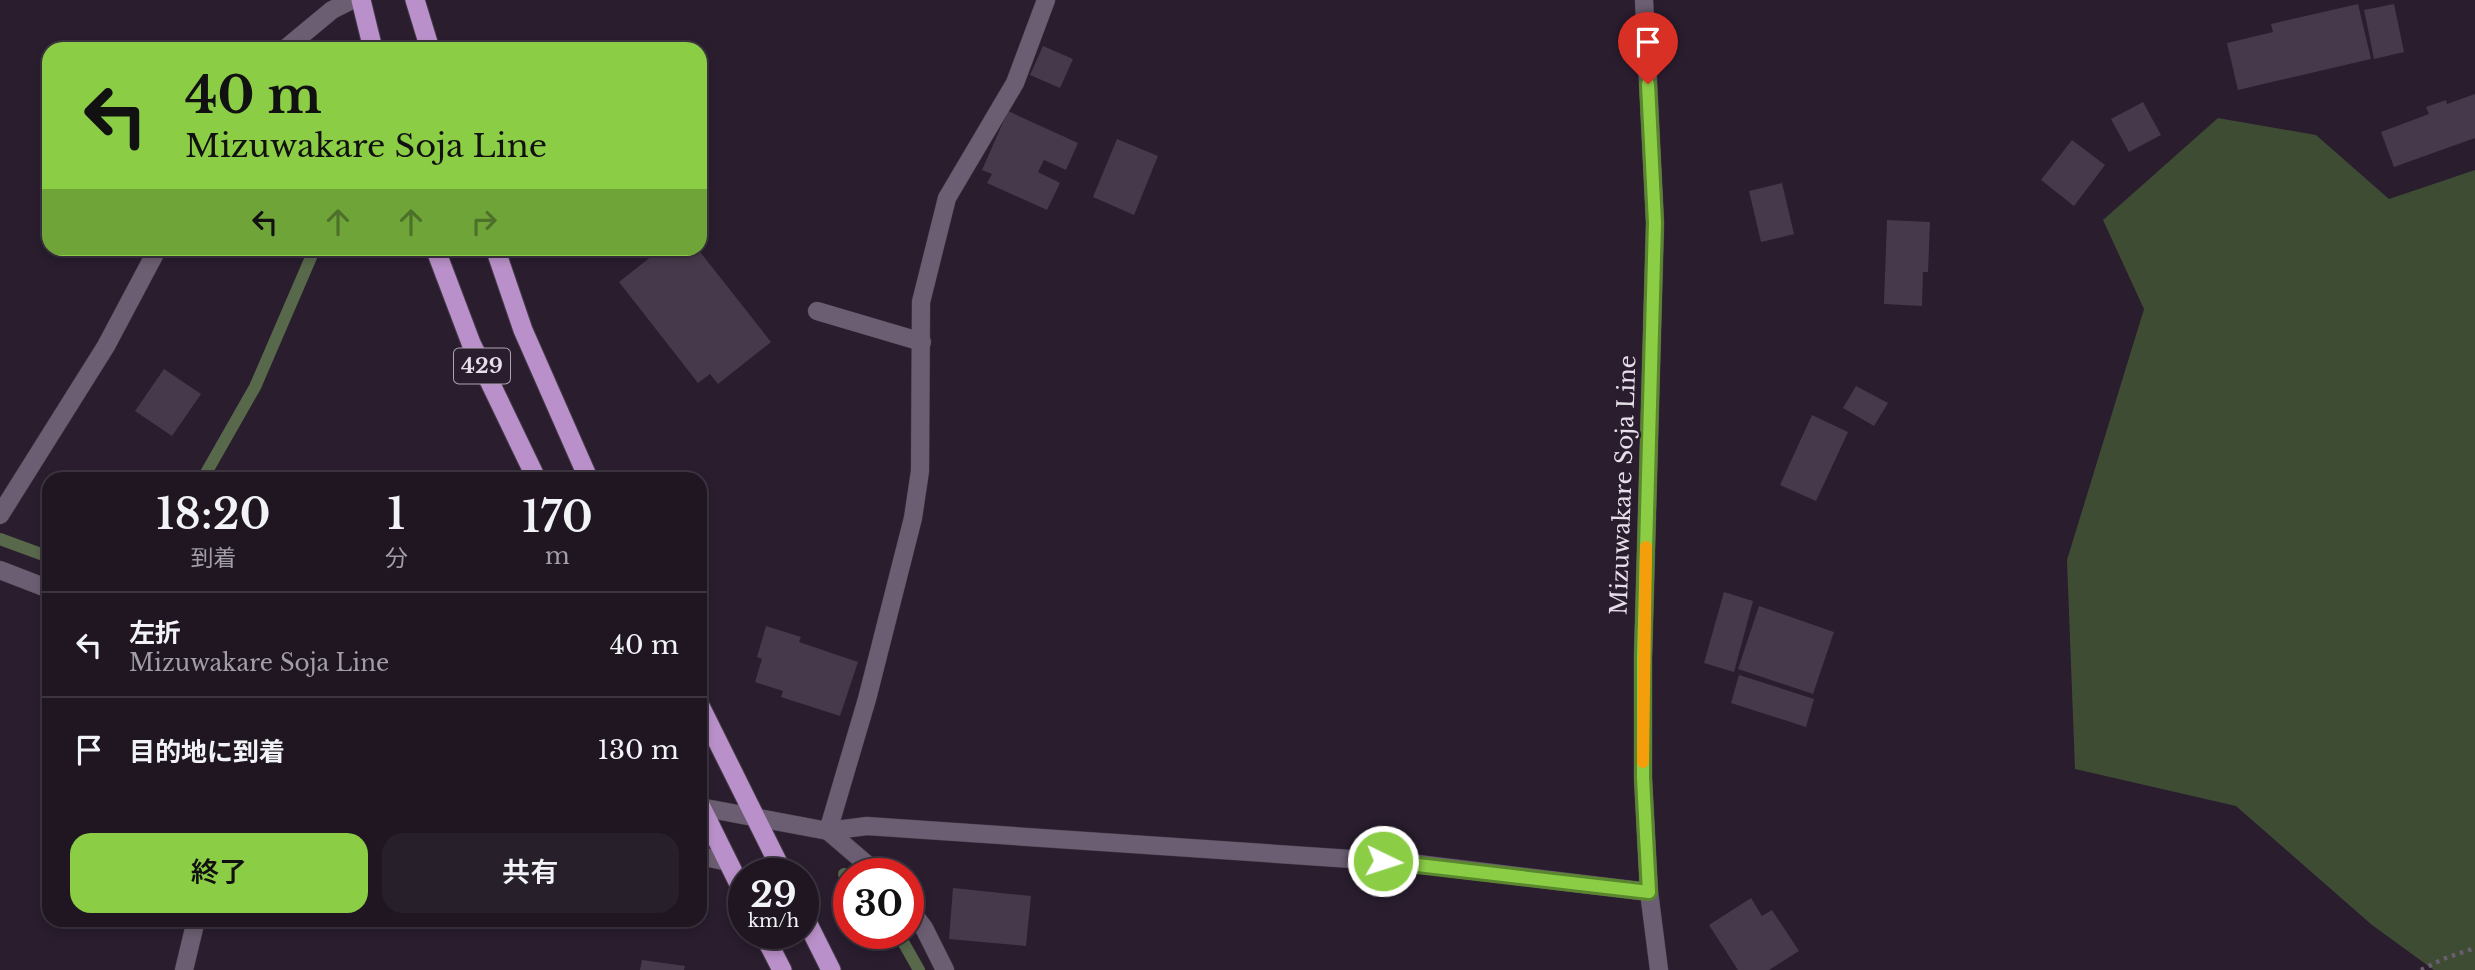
<!DOCTYPE html>
<html lang="ja">
<meta charset="utf-8">
<style>
body{margin:0;font-family:"Libre Baskerville","Noto Sans JP",serif;background:#271f2a;color:#f1f3f6;height:100vh;display:flex;flex-direction:column;font-size:26px;white-space:nowrap}
*{box-sizing:border-box;margin:0}
p{font-size:23px;color:#a19fa5}
.icon{flex:none;width:38px;height:38px;fill:none;stroke:currentColor;stroke-width:2;stroke-linecap:round;stroke-linejoin:round}
.map{position:relative;flex:1;overflow:hidden}
.details{position:absolute;left:42px;top:472px;width:665px;height:455px;display:flex;flex-direction:column;background:#1f1622;border-radius:21px;box-shadow:0 4px 10px #0003,0 0 0 2px #3c3540}
.details>*{flex:none}
.hud{position:absolute;left:42px;top:42px;width:665px;height:214px;border-radius:21px;box-shadow:0 4px 10px #0003,0 0 0 2px #3c3540;background:#8bce46;color:#111;overflow:hidden}
.speed{position:absolute;left:728px;top:858px;display:flex;gap:14px;font-size:35px;font-weight:700;text-align:center}
.speed>*{display:grid;place-content:center;width:91px;height:91px;border-radius:50%;background:#1f1622;box-shadow:0 4px 10px #0003,0 0 0 2px #3c3540;line-height:1}
.speed small{font-size:18px;font-weight:400}
.speed .limit{border:10px solid #d22;background:#fff;color:#111}
.pin{position:absolute;display:grid;place-items:center;width:60px;height:60px;color:#fff;margin:-72px -30px;border-radius:50% 50% 50% 0;rotate:-45deg;box-shadow:0 0 7px #0007}
.pin .icon{rotate:45deg}
.me{position:absolute;width:77px;margin:-38px;rotate:94deg;stroke-linejoin:round;filter:drop-shadow(0 0 5px #0008)}
.turn{display:flex;align-items:center;gap:24px;height:147px;padding:0 28px;font-size:32px}
.turn .icon{width:91px;height:91px;stroke-width:2.5}
.turn b{display:block;font-size:49px;line-height:60px}
.lanes{display:flex;align-items:center;height:66px;padding:0 28px;background:#0003;justify-content:center;gap:35px;direction:ltr}
.lanes .off{opacity:.35}
.eta{display:flex;justify-content:space-evenly;align-items:center;height:119px;text-align:center}
.eta b{font-size:42px;font-weight:600;line-height:49px}
.action{display:flex;gap:14px;margin-top:auto;padding:14px 28px}
.action a{flex:1;height:80px;border-radius:21px;background:#8bce46;color:#111;font-size:28px;font-weight:600;line-height:80px;text-align:center}
.action a+a{background:#271f2a;color:#f1f3f6}
ul{padding:0;list-style:none}
li{display:flex;align-items:center;gap:21px;height:105px;padding:0 28px;border-top:2px solid #3c3540}
li div{flex:1}
li b{display:block;font-size:26px}
li em{font-style:normal}
.map>svg:first-child{display:block}
.green{fill:#3f4c34}
.lines{fill:none;stroke-linecap:round;stroke-linejoin:round}
.stream{stroke:#58684b;stroke-width:12}
.building{fill:#46394b}
.service-casing{stroke:#453b49;stroke-width:19}
.minor-casing{stroke:#453b49;stroke-width:19}
.secondary-casing{stroke:#453b49;stroke-width:19}
.trunk-casing{stroke:#453b49;stroke-width:21}
.path{stroke:#695e6d;stroke-width:4.5;stroke-dasharray:3.5 5;stroke-linecap:butt}
.service{stroke:#6c5e72;stroke-width:18}
.minor{stroke:#6c5e72;stroke-width:18}
.secondary{stroke:#6c5e72;stroke-width:18}
.trunk{stroke:#b990c9;stroke-width:19}
.route-casing{stroke:#5a862e;stroke-width:18}
.route{stroke:#8bce46;stroke-width:12}
.slow{stroke:#f59e0b;stroke-width:12}
.labels{text-anchor:middle;stroke-width:5;stroke-linejoin:round;paint-order:stroke}
.shield{fill:#291d2e;stroke:#ada4b1;stroke-width:2}
.shield-label{font-size:21px;font-weight:bold;fill:#e6dee9}
.street-label{font-size:23px;fill:#e6dee9;stroke:#291d2e}
</style>
<div class="map">
<svg width="2475" height="970" viewBox="0 0 2475 970">
<rect width="100%" height="100%" fill="#291d2e"/>
<path class="green" d="M2218 118 2316 135 2389 199 2475 170V970H2434L2372 925 2236 806 2075 769 2067 560 2144 309 2103 220Z"/>
<g class="lines">
<g class="stream">
<path d="M202 480 255 387 315 248"/>
<path d="M0 539 49 557"/>
<path d="M844 874 849 878"/>
<path d="M898 933 919 970"/>
</g>
</g>
<g class="building">
<path d="M2358 4 2371 59 2238 90 2227 43 2273 32 2271 24Z"/>
<path d="M2394 4 2404 52 2374 59 2364 10Z"/>
<path d="M1043 46 1073 59 1060 88 1030 75Z"/>
<path d="M2475 94V138L2394 167 2381 132 2429 114 2426 107 2446 100 2447 104Z"/>
<path d="M2143 102 2161 135 2129 152 2111 119Z"/>
<path d="M1008 111 1078 143 1066 170 1044 160 1038 172 1060 183 1047 210 987 183 992 174 982 170Z"/>
<path d="M1117 139 1158 156 1134 215 1093 197Z"/>
<path d="M2072 140 2105 165 2074 206 2041 180Z"/>
<path d="M1782 183 1794 234 1761 242 1749 191Z"/>
<path d="M1887 220 1930 222 1928 272H1923L1922 306 1884 304Z"/>
<path d="M662 248H697L771 342 718 384 710 374 698 383 619 282Z"/>
<path d="M164 369 201 394 172 436 135 411Z"/>
<path d="M1856 386 1888 403 1874 426 1843 408Z"/>
<path d="M1812 415 1848 432 1816 501 1780 485Z"/>
<path d="M1724 592 1753 601 1734 672 1704 663Z"/>
<path d="M1759 606 1834 632 1813 694 1738 669Z"/>
<path d="M766 626 801 637 799 642 858 662 840 716 781 697 783 691 755 682 762 659 757 657Z"/>
<path d="M1739 675 1814 699 1806 727 1731 703Z"/>
<path d="M953 888 1031 896 1026 946 949 939Z"/>
<path d="M1751 898 1762 916 1772 910 1799 951 1769 970H1738L1709 925Z"/>
<path d="M642 960 685 966 684 970H640Z"/>
</g>
<g class="lines">
<g class="service-casing">
<path id="service" d="M700 856 728 862"/>
</g>
<g class="minor-casing">
<g id="minor">
<path d="M285 49 332 10 352 0"/>
<path d="M817 311 922 342"/>
<path d="M0 515 106 346 158 248"/>
<path d="M0 570 49 589"/>
<path d="M700 807 828 831 867 826 1410 863 1649 892"/>
<path d="M877 873 828 831 867 699 913 518 920 471 921 302 947 198 1015 83 1046 0"/>
<path d="M908 907 924 928 945 970"/>
<path d="M184 970 196 920"/>
</g>
</g>
<g class="secondary-casing">
<path id="secondary" d="M1644 0 1655 223 1643 658V778L1649 892 1659 970"/>
</g>
<g class="trunk-casing">
<g id="trunk">
<path d="M361 0 373 49"/>
<path d="M415 0 430 49"/>
<path d="M435 248 471 343 537 480"/>
<path d="M495 248 523 330 589 480"/>
<path d="M700 706 783 873"/>
<path d="M700 805 744 894"/>
<path d="M803 914 831 970"/>
<path d="M763 933 782 970"/>
</g>
</g>
<path class="path" d="M2421 970 2443 959 2475 948"/>
<use href="#service" class="service"/>
<use href="#minor" class="minor"/>
<use href="#secondary" class="secondary"/>
<use href="#trunk" class="trunk"/>
</g>
<g class="lines">
<g class="route-casing">
<path id="route" d="M1383 861 1649 892 1643 778V658L1655 223 1648 84"/>
</g>
<use href="#route" class="route"/>
<path class="slow" d="M1643 762 1646 547"/>
</g>
<g class="labels">
<rect class="shield" x="454" y="348.5" width="56" height="35" rx="5"/>
<g class="shield-label">
<text x="482" y="373">429</text>
</g>
<g class="street-label">
<text transform="translate(1623 485) rotate(-88)" y="8">Mizuwakare Soja Line</text>
</g>
</g>
</svg>
<div class="speed"><div>29<small>km/h</small></div><div class="limit">30</div></div>
<div class="pin" style="left:1648px;top:84px;background:#d93025"><svg class="icon" aria-label="arrive" viewBox="0 0 24 24"><path d="M6 21V4h12l-3 4 3 4H6"/></svg></div>
<svg class="me" style="left:1383px;top:861px" viewBox="-20 -20 40 40"><circle r="17" fill="#8bce46" stroke="#fff" stroke-width="3"/><path d="M0-11L8 9 0 5-8 9z" fill="#fff"/></svg>
<div class="hud">
<div class="turn"><svg class="icon" aria-label="left" viewBox="0 0 24 24"><path d="M17 20v-9H6M10 6l-5 5 5 5"/></svg><div><b>40 m</b>Mizuwakare Soja Line</div></div>
<div class="lanes"><svg class="icon" aria-label="left" viewBox="0 0 24 24"><path d="M17 20v-9H6M10 6l-5 5 5 5"/></svg><svg class="icon off" aria-label="ahead" viewBox="0 0 24 24"><path d="M12 20V5M6 11l6-6 6 6"/></svg><svg class="icon off" aria-label="ahead" viewBox="0 0 24 24"><path d="M12 20V5M6 11l6-6 6 6"/></svg><svg class="icon off" aria-label="right" viewBox="0 0 24 24"><path d="M7 20v-9h11M14 6l5 5-5 5"/></svg></div>
</div>
<section class="details">
<div class="eta">
<div><b>18:20</b><p>到着</p></div>
<div><b>1</b><p>分</p></div>
<div><b>170</b><p>m</p></div>
</div>
<ul>
<li><svg class="icon" aria-label="left" viewBox="0 0 24 24"><path d="M17 20v-9H6M10 6l-5 5 5 5"/></svg><div><b>左折</b><p>Mizuwakare Soja Line</p></div><em>40 m</em></li>
<li><svg class="icon" aria-label="arrive" viewBox="0 0 24 24"><path d="M6 21V4h12l-3 4 3 4H6"/></svg><div><b>目的地に到着</b></div><em>130 m</em></li>
</ul>
<div class="action"><a>終了</a><a>共有</a></div>
</section>
</div>
